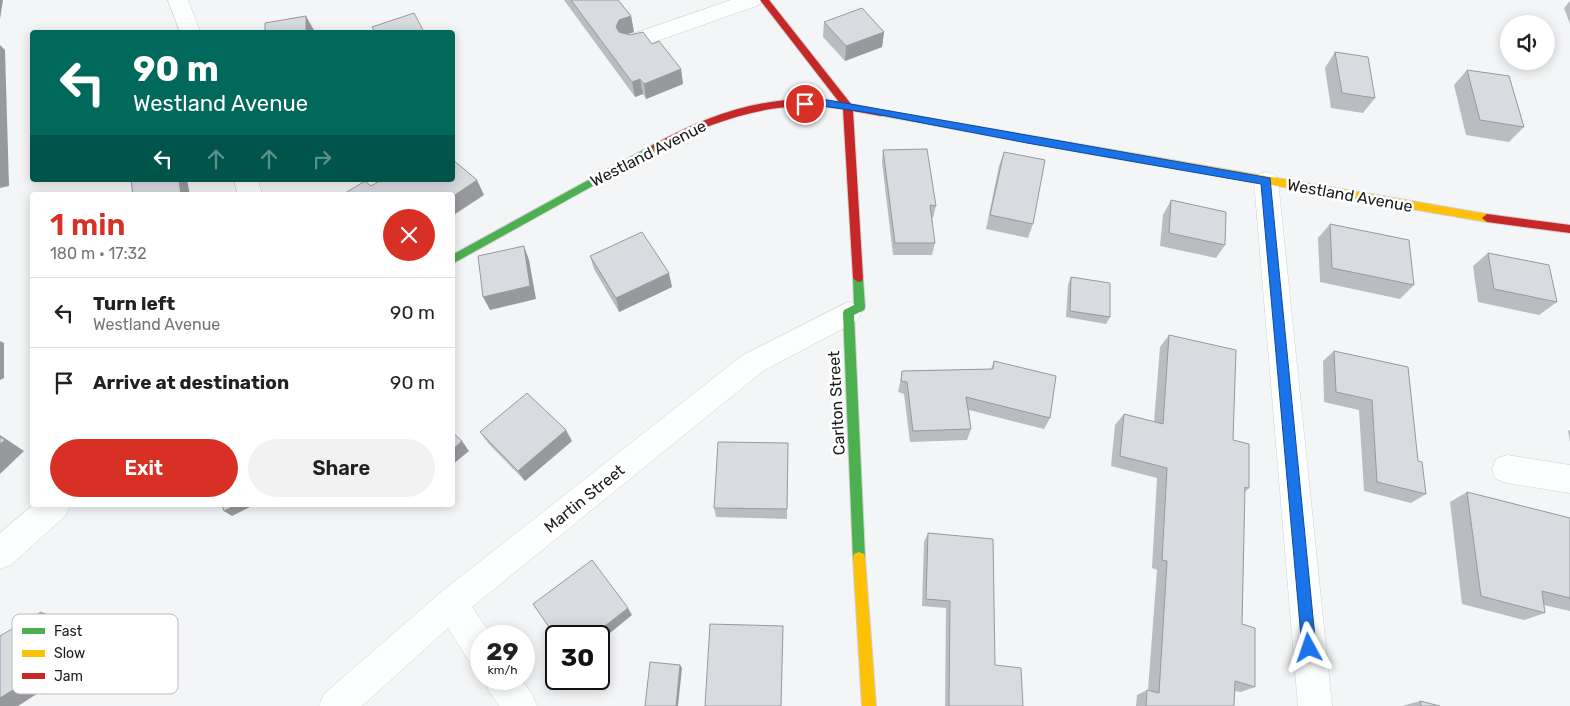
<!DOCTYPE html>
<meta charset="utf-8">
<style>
body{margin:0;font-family:Rubik,sans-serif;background:#f2f2f2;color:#202124;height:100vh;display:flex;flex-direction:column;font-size:19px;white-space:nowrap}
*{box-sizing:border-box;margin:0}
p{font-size:16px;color:#757577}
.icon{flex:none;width:28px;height:28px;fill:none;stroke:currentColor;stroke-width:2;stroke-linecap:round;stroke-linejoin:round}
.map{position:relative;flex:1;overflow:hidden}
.sheet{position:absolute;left:30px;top:192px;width:425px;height:315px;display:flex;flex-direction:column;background:#fff;border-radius:5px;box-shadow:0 2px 12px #0003}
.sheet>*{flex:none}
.banner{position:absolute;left:30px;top:30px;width:425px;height:152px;border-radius:5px;box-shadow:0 2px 12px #0003;background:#00695c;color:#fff;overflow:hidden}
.fabs{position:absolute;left:1500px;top:15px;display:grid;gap:10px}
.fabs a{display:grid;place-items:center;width:55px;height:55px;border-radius:50%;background:#fff;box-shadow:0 2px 12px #0003;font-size:25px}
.speed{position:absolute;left:470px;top:625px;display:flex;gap:10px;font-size:25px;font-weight:700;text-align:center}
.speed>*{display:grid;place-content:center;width:65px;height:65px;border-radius:50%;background:#fff;box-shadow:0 2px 12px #0003;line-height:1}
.speed small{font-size:12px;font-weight:400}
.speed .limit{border:2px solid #111;border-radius:8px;background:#fff;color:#111}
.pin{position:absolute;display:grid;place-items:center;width:42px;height:42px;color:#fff;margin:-21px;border:2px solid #fff;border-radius:50%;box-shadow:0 1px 5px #0007}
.me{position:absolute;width:55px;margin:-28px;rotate:355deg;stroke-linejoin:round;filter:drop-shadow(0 0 4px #0008)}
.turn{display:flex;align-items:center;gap:18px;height:105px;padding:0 20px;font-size:22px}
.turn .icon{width:65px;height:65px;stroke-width:2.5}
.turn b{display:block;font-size:35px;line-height:42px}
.lanes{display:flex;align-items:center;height:48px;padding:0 20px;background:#0003;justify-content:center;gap:25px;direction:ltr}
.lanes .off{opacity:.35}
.round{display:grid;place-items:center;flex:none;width:52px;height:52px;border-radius:26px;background:#f2f2f2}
.head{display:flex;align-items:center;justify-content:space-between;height:85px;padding:0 20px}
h1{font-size:30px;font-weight:600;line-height:38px;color:#d93025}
.cta{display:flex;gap:10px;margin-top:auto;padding:10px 20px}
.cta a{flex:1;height:58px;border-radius:30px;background:#d93025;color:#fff;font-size:20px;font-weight:600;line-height:58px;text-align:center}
.cta a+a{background:#f2f2f2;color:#202124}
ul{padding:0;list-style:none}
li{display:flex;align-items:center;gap:15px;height:70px;padding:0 20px;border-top:1px solid #e0e0e0}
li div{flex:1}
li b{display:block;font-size:19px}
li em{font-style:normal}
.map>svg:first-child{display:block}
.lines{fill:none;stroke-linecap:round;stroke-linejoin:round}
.street-casing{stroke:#d1d1d2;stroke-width:1}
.fast-casing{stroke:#d1d1d2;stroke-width:2}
.slow-casing{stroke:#d1d1d2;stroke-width:2}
.jam-casing{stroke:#d1d1d2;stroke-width:2}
.street{fill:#fdfefe;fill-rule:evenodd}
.fast{fill:#4caf50;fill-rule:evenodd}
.slow{fill:#ffc107;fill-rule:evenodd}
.jam{fill:#c62828;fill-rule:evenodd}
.wall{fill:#babcc1}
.shaded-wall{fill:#97999d}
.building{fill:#d8dbe0;stroke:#97999d}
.route{fill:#1a73e8;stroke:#114b97}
.labels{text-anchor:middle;stroke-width:5;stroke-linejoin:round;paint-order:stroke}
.street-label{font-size:16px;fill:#1b1c1d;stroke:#fff}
.key{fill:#fff;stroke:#bbb;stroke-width:1}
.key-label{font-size:14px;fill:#1b1c1d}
</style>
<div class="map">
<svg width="1570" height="706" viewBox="0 0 1570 706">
<rect width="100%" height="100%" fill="#f4f5f6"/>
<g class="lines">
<g class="street-casing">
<g id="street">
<path d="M168 0H188L200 32H180Z"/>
<path d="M731 0H762L759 5 640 47 632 49 624 47 621 42 624 37Z"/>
<path d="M1266 172 1275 175 1278 181 1332 706H1298L1254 181 1257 175Z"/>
<path d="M234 180H258L262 195H238Z"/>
<path d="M848 302 857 305 861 313 857 321 763 371 472 607 492 636H481V665L469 661 448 628 362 706H319L324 694 440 593 743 355Z"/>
<path d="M1507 455 1570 465V493L1507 483 1496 479 1492 469 1496 459Z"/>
<path d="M33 505H70L66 515 11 565 0 569V533Z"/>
<path d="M484 679H521L532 694 537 706H499L489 691Z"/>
</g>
</g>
<g class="fast-casing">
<g id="fast">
<path d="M881 110 1096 147 1101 151 1096 155 878 115V111Z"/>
<path d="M656 143 661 147 659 149 452 264V255Z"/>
<path d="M858 274 863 278 865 307 864 310 854 315 865 558 864 562 859 564 854 562 853 558 843 313 844 310 854 305 853 278Z"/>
</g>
</g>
<g class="slow-casing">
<g id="slow">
<path d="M1096 147 1487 214 1492 218 1487 222 1096 155 1091 151Z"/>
<path d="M859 552 864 554 865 558 876 706H862L853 558 854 554Z"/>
</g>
</g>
<g class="jam-casing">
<g id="jam">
<path d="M760 0H769L851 104 881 110 886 113 881 116 853 111 863 278 862 281 858 282 853 278 843 109C778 98 716 119 659 149L656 151 651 147 653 145C709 114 774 91 839 102Z"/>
<path d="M1487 214 1570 225V233L1487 222 1482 218Z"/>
</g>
</g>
<use href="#street" class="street"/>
<use href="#fast" class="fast"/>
<use href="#slow" class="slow"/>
<use href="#jam" class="jam"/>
</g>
<g class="wall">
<path d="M564 0H618L631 16 634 32 626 34 652 44 681 69 683 84 646 99 643 94 635 97Z"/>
<path d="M1570 1V24L1564 8Z"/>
<path d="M824 22 884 32 882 47 845 61 823 37Z"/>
<path d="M1335 52 1375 98 1363 113 1331 108 1325 68Z"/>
<path d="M1467 70 1524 127 1509 142 1466 135 1454 85Z"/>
<path d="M883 150 936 206 933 218H932L935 243 932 255H893L882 162Z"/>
<path d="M1004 152 1033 224 1028 238 986 229 999 166Z"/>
<path d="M1171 200 1225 245 1216 258 1160 246 1163 215Z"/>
<path d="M1330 224 1414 285 1400 299 1320 282 1318 238Z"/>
<path d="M1488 253 1557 302 1539 315 1478 302 1473 266Z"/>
<path d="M590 256 672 287 619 312 594 269Z"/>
<path d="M1071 277 1110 317 1106 324 1066 317 1068 285Z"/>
<path d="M1169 335 1233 440 1249 488 1245 492 1242 624 1255 687 1241 692 1235 691 1234 706H1136L1137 695 1147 690H1148L1157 570 1152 568 1157 478 1111 466 1115 425 1124 414 1154 422 1160 347Z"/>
<path d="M1334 351 1418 461 1426 494 1411 503 1364 491 1359 410 1324 402 1323 361Z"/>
<path d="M994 361 1050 418 1044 429 969 410 971 429 967 440 910 442 904 394 898 392 900 383 902 371 991 369Z"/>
<path d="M1570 430V442L1568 431Z"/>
<path d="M480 432 572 441 525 481 488 443Z"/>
<path d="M788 443 787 519 716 517 714 508Z"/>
<path d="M1467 492 1570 518V611L1544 605 1545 613 1524 620 1462 604 1450 502Z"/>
<path d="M928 533 995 665 1023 706H945L946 608 922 606 924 542Z"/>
<path d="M1420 701 1440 706H1402Z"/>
</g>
<g class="shaded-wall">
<path d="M0 0H3L0 19Z"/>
<path d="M306 16 315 32H306Z"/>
<path d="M631 16 634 32 622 36 619 43 616 27 619 20Z"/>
<path d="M884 32 882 47 845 61 846 46Z"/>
<path d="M0 45 5 50 9 186 0 188Z"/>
<path d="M681 69 683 84 646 99 644 84Z"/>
<path d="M640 79 643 94 635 97 632 82Z"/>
<path d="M179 180H187L190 195H181Z"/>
<path d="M477 180 484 195 452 216V197Z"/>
<path d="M524 246 529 260 536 299 490 310 483 297Z"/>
<path d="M669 273 672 287 619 312 616 298Z"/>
<path d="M0 341 4 343V378L0 380Z"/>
<path d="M566 430 572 441 525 481 518 471Z"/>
<path d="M0 435 24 451 0 474Z"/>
<path d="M462 441 469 451 452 465V450Z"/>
<path d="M236 505H254L232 516 224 511Z"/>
<path d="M628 608 632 615 599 642V636H592Z"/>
<path d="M41 612 62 619 79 667 18 706H0V698Z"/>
<path d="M680 665 682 668 678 706H676Z"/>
</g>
<g class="building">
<path d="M571 0H618L631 16 619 20 616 27 619 32 630 35 643 32 652 44 659 41 681 69 644 84 640 79 632 82Z"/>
<path d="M862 8 884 32 846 46 824 22Z"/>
<path d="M414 13 424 32H375L372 27Z"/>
<path d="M306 16V32H265V23Z"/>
<path d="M1335 52 1368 57 1375 98 1342 93Z"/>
<path d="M1467 70 1509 76 1524 127 1480 120Z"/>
<path d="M927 149 936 206 930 205 935 243H895L883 150Z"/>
<path d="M1004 152 1045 160 1033 224 990 215Z"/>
<path d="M452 159 477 180 452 197V195H342L365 181 371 186 381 180H452Z"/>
<path d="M131 180H179L181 195H133Z"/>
<path d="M1171 200 1226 212 1225 245 1169 233Z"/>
<path d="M1330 224 1409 240 1414 285 1332 268Z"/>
<path d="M642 232 669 273 616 298 590 256Z"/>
<path d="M524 246 530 286 483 297 478 256Z"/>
<path d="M1488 253 1549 265 1557 302 1494 289Z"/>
<path d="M1071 277 1110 283V317L1070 311Z"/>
<path d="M1169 335 1236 350 1233 440 1249 444V488L1245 487 1242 624 1255 628V687L1235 681 1234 706H1146L1147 690 1159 693 1167 561 1162 560 1167 468 1120 456 1124 414 1163 424Z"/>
<path d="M1334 351 1408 367 1418 461 1422 462 1426 494 1377 482 1372 400 1336 392Z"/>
<path d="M994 361 1056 376 1050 418 966 397 971 429 913 431 907 382 901 381 902 371 993 369Z"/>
<path d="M527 393 566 430 518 471 480 432Z"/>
<path d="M452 432 462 441 452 450Z"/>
<path d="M0 437 5 440 0 444Z"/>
<path d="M718 442 788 443 787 509 714 508Z"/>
<path d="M1467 492 1570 518V598L1542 591 1545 613 1481 596Z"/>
<path d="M222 505H236L224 511Z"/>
<path d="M928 533 993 539 995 665 1021 668 1023 706H949L950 601 926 599Z"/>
<path d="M592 560 628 608 592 636H556V637L533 604Z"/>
<path d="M41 612 59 661 0 698V636Z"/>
<path d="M710 624 783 626 781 706H705Z"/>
<path d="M650 662 680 665 676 706H645Z"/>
<path d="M1420 701 1440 706H1421Z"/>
</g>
<path class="route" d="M822 99 1270 178 1316 648 1314 652 1309 654 1304 652 1302 648 1261 184 1027 143 871 113 822 106 805 107 800 104 805 100Z"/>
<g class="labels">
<g class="street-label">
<text transform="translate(648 153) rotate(-27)" y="6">Westland Avenue</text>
<text transform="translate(1350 195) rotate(10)" y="6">Westland Avenue</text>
<text transform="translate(836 403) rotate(-93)" y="6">Carlton Street</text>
<text transform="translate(584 498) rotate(-39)" y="6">Martin Street</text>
</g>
</g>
<rect x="12" y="614" width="166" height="80" rx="8" class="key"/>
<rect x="22" y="628" width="23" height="6" fill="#4caf50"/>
<rect x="22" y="650" width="23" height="7" fill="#ffc107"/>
<rect x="22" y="673" width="23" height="6" fill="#c62828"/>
<g class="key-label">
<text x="54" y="636">Fast</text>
<text x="54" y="658">Slow</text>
<text x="54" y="681">Jam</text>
</g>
</svg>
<div class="fabs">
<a><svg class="icon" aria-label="sound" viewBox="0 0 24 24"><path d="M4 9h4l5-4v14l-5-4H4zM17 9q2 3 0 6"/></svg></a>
</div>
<div class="speed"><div>29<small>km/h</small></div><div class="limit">30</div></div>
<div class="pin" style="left:805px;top:104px;background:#d93025"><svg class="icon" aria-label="arrive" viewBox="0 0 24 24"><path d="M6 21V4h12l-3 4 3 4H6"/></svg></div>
<svg class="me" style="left:1309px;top:648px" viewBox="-20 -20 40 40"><path d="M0-17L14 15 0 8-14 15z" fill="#1a73e8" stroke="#fff" stroke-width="4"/></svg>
<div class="banner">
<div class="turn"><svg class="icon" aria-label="left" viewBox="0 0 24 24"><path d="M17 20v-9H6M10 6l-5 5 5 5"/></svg><div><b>90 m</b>Westland Avenue</div></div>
<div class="lanes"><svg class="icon" aria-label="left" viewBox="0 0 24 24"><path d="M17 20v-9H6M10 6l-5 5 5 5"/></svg><svg class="icon off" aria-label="ahead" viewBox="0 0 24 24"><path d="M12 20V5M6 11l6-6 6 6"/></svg><svg class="icon off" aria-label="ahead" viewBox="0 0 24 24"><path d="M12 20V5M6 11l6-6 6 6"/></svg><svg class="icon off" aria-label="right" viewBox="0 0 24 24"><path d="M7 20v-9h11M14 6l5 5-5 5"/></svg></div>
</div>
<section class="sheet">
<div class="head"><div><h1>1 min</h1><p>180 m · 17:32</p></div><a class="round" style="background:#d93025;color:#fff"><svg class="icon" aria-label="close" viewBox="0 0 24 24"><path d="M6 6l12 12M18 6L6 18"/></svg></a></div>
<ul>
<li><svg class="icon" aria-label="left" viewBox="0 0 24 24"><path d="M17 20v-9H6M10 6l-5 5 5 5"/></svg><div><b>Turn left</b><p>Westland Avenue</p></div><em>90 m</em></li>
<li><svg class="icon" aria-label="arrive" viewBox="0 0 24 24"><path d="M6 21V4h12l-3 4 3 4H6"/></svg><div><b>Arrive at destination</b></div><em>90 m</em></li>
</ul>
<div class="cta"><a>Exit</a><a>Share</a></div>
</section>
</div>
